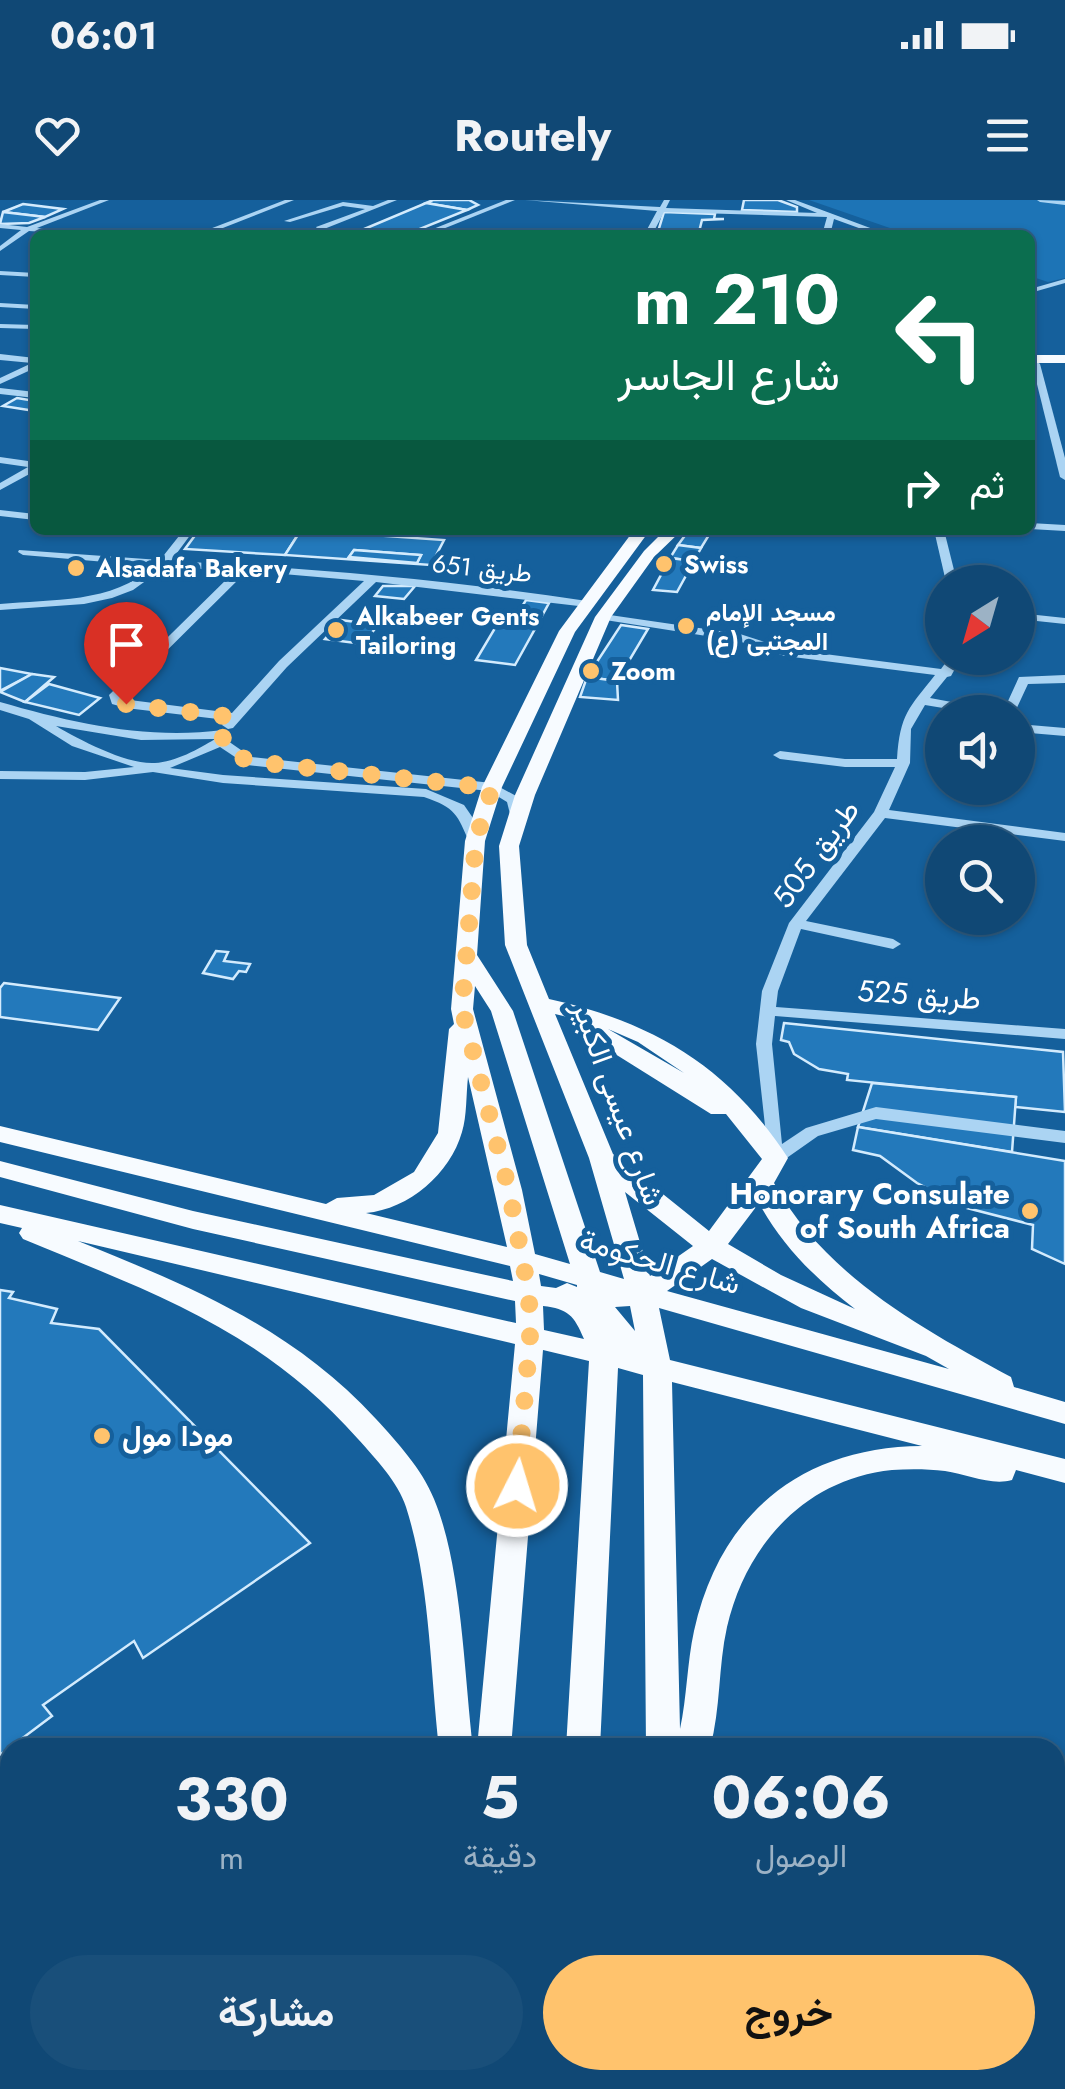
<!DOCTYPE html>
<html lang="ar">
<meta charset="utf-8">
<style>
body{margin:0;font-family:Jost,Vazirmatn,sans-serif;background:#194f7a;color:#f1f3f6;direction:rtl;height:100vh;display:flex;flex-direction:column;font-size:38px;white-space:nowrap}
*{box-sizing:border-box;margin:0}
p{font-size:32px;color:#9cb2c5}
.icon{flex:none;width:55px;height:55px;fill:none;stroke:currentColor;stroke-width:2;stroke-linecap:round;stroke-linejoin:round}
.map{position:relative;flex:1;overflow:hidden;direction:ltr}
.side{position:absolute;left:0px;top:1538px;width:1065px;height:352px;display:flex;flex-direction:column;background:#104875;border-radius:30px 30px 0 0;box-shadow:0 2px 8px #0004,0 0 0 2px #306087;direction:rtl}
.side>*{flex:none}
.guide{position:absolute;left:30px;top:30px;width:1005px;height:305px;border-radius:15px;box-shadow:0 2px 8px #0004,0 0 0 2px #306087;direction:rtl;background:#0b6e4f;color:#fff;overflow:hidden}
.needle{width:65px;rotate:217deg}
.fabs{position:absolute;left:925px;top:365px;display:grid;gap:20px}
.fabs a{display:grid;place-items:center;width:110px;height:110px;border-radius:50%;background:#104875;box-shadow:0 2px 8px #0004,0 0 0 2px #306087;font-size:50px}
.pin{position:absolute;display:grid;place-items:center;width:85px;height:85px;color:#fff;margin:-102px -42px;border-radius:50% 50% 50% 0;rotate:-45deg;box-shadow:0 0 10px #0007}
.pin .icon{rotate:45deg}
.me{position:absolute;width:110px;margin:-55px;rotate:5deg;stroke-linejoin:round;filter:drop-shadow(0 0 8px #0008)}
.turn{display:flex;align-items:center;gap:35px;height:210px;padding:0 30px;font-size:45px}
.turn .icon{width:130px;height:130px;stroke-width:2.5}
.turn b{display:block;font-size:70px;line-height:85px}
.then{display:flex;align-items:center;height:95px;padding:0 30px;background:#0003;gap:20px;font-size:38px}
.eta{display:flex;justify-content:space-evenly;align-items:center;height:170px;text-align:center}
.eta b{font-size:60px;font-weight:700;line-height:70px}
.button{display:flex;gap:20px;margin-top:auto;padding:20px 30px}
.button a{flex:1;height:115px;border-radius:60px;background:#ffc36d;color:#111;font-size:40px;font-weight:700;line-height:115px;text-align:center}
.button a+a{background:#194f7a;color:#f1f3f6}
.status{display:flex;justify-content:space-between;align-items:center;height:70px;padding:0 50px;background:#104875;direction:ltr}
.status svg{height:28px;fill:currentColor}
header{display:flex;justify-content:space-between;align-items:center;height:130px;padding:0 30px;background:#104875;font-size:45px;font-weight:700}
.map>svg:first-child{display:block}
.green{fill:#1d74b6}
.building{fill:#2379bb;stroke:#d3ebfd;stroke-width:2.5;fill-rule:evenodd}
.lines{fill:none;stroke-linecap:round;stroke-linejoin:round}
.minor{fill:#abd4f3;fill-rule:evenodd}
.major{fill:#f7fbff;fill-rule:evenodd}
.route{stroke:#ffc36d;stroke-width:18;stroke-dasharray:0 32.4}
.poi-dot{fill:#ffc36d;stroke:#15609c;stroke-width:4}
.labels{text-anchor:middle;stroke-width:10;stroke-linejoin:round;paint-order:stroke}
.far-poi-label{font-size:25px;font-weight:bold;fill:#fff;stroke:#15609c;text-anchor:start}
.far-street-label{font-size:25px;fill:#fff;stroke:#15609c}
.street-label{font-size:30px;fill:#fff;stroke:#15609c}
.poi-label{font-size:30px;font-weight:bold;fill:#fff;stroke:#15609c;text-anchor:end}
</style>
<div class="status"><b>06:01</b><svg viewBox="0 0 49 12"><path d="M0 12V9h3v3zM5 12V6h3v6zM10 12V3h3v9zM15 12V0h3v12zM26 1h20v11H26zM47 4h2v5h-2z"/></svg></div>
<header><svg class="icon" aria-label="menu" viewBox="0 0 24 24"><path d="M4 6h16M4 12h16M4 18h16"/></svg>Routely<svg class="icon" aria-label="heart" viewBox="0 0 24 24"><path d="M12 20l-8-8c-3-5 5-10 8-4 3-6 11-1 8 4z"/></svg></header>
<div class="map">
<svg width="1065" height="1889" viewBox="0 0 1065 1889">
<rect width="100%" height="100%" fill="#15609c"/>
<path class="green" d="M809 0H1065V78L1048 82 1030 76V35H910Z"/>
<g class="building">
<path d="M433 0H469L478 5 467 10 426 3Z"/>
<path d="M744 0H778L797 7V12L742 10Z"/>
<path d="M426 3 467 10 405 35H350Z"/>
<path d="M23 4 63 9 45 17 3 12Z"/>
<path d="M3 12 45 17 29 23 0 24Z"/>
<path d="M664 12 715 14 714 19H724L702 20 699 32 691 35H657Z"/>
<path d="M17 198 35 201V211L3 206Z"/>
<path d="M199 330H301L285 355 185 349Z"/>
<path d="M301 330 444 340 431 365 285 355ZM354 350 421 355 417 363 349 357Z"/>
<path d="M689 330H712L701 348 678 345Z"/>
<path d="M678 345 701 348 694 361 670 358Z"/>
<path d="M354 350 421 355 417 363 349 357Z"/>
<path d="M670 358 694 361 677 392 653 390Z"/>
<path d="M383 386H415L404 399 375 396Z"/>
<path d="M526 400 549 403 536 427 511 424Z"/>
<path d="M341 420 378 425 363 444 325 439Z"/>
<path d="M498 423 536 427 515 465 476 460Z"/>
<path d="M621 425 648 429 617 481 587 477Z"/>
<path d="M0 468 32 474 0 491Z"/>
<path d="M32 474 54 477 25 502 0 492Z"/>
<path d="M587 477 617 481 618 500 580 497Z"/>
<path d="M49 484 100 498 79 515 25 502Z"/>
<path d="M216 751 228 752 224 761 250 764 246 772 239 771 233 779 203 773Z"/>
<path d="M4 783 120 798 98 830 0 817V788Z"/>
<path d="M784 823 1063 852 1065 912 1015 907 1016 897 847 880 848 874 819 869 794 854 789 842 781 840Z"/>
<path d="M872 883 1016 897 1012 952 858 927Z"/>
<path d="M858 927 1065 961V1064L1032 1049 1033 1025 967 1008 917 983 880 956 853 950Z"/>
<path d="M0 1090 13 1092 9 1098 57 1109 51 1123 99 1129 310 1343 143 1458 134 1441 43 1505 52 1516 0 1555Z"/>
</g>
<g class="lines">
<g class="minor">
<path d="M100 0H109L37 28 89 35 29 31 0 51V46L21 30 0 28V24L27 27Z"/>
<path d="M285 0H294L205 35H194Z"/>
<path d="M388 0H397L319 31 316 27 365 9 343 6 290 22 284 21 343 2 373 6Z"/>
<path d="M506 0H515L428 35H418Z"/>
<path d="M525 0 660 7 664 0H670L666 8 817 13 786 0H795L889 35H878L834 19 830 35H822L827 17 664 12 652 35H644L657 11Z"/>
<path d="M1037 0 1065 1V5L1040 2Z"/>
<path d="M0 71 35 73V77L0 75Z"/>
<path d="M1065 79V83L1030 93V89Z"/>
<path d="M0 103 35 105V109L0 107Z"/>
<path d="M0 124 35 125V129L0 128Z"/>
<path d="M0 154 35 158V168L0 184V178L32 163 0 160Z"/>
<path d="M1036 161 1040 164 1065 258V280L1060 277 1032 164Z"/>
<path d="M0 188 35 192V198L0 194Z"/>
<path d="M0 257 35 262V271L0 290V283L28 267 0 263Z"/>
<path d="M0 310 35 314V320L0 316Z"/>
<path d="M1030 323 1065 325V331L1030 329Z"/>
<path d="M148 330H194L171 361C310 368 449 380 587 401L593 404 587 407 376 382 287 467 233 528 228 529 222 525 226 520 126 508 112 504 109 495 235 371 165 367 133 390 112 398 84 404 0 410V404C51 399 113 404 153 366L23 355 18 352 19 350 160 360 179 336ZM247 371 364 381 279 461 232 513 122 499 121 496Z"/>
<path d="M934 330H944L957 382H946Z"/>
<path d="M1018 413 1065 418V424L1018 419Z"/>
<path d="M603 414 740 434 786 449 941 469 949 458H961L951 476 947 477 930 498 984 508 990 512H967L925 505 911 529 910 563 889 610 1065 633V641L885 618 806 721 893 739 901 744 893 749 801 729 778 791 776 807 1065 829V839L775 816 772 844 782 944 806 928 876 907 1065 931V943L876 919 818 936 781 962H769L756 844 762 791 789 723 874 612 895 567H845L780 559 773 555 780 551 845 559H897C900 514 909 508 935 475L785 456 738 441 599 419 597 417Z"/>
<path d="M1065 475V483L1028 484 1015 512H1003L1019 477Z"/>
<path d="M0 502C73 523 146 540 223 530L229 534 228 541 251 557 492 583 518 597 524 619 517 623 512 622 507 602 489 591 247 565 220 547 170 568 223 575 426 589 464 605 475 621 482 641 475 645 470 644C457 614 456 608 424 597L223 583 153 572 85 580 0 579V571L85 572 134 567 72 546 29 519 0 510ZM56 526 141 540 215 539C199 549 175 562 155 563 127 565 80 540 56 526Z"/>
<path d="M1018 524 1065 528V536L1018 532Z"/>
</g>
<g class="major">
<rect x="1030" y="155" width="35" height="8"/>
<path d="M634 330H650L575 432 502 587 485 641 477 755 513 811 600 1072 624 1079 589 958 505 745 499 646 515 595 595 417 644 351 665 330H682L654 357 611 417 535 595 519 646 527 745 549 799C653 822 729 867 788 958L774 983C825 1076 921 1128 1011 1177L1014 1187 1065 1202V1224L659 1108 670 1160 1065 1259V1283L1016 1270 1012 1280C991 1286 967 1274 945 1271 928 1269 909 1269 892 1270 805 1279 746 1345 727 1427 718 1467 721 1508 710 1548H646L643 1175 618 1168 600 1548H566L589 1161 543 1150 511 1548H477L515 1144 78 1041C191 1087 291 1127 376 1219 397 1242 422 1269 434 1299 462 1366 464 1474 473 1548H439C430 1469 430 1382 406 1307 398 1282 375 1258 358 1239 260 1129 155 1094 23 1039L19 1033 22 1028 0 1023V1005L516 1123 515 1101 193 1029 0 977V961L193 1011 513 1081 510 1066 0 942V926L326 1004 337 998 374 995 414 972 438 933 449 829 454 824 451 809 465 641 482 587 559 431ZM475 786 491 811 570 1064 535 1054 522 990 473 809ZM555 814 584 821 576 827 580 832 711 914H726L762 959 709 1031 613 954ZM608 829 638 842 684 873ZM468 877 507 1047 366 1013C409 1009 450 974 462 932 467 916 466 895 468 877ZM625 992 693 1046 650 1076ZM759 1003C782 1046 817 1080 855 1109L781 1075 728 1044ZM712 1059 801 1108 926 1156 949 1169 667 1091ZM539 1074 577 1085V1087L567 1083 556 1088 541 1086ZM543 1106C568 1109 574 1115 584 1139L544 1130ZM630 1106 635 1131 615 1107ZM672 1182 922 1246C802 1247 720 1313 694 1431 687 1463 687 1497 680 1529Z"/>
<rect x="445" y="1880" width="40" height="9"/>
<rect x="559" y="1880" width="40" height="9"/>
<path d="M638 1880H678L677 1889H637Z"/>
</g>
</g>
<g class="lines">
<path class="route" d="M126 504 232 517 221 542 247 561 492 588 476 640 462 809 509 990 529 1094 530 1137 517 1286"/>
</g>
<g class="poi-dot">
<circle cx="664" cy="364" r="10"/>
<circle cx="76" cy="368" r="10"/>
<circle cx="686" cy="426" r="10"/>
<circle cx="336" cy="430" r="10"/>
<circle cx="591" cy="471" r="10"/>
<circle cx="1030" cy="1011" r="10"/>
<circle cx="102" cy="1236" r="10"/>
</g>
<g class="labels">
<g class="far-poi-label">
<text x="684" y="373">Swiss</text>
<text x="96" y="377">Alsadafa Bakery</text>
<text x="706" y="421">مسجد الإمام<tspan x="706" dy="29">المجتبى (ع)</tspan></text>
<text x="356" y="425">Alkabeer Gents<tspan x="356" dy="29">Tailoring</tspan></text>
<text x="611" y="480">Zoom</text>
</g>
<g class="far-street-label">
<text transform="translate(482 368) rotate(6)" y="9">طريق 651</text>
</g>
<g class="street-label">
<text transform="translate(816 654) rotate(-54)" y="10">طريق 505</text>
<text transform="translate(919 795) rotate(4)" y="10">طريق 525</text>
<text transform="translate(618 903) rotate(70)" y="10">شارع عيسى الكبير</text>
<text transform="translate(660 1062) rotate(16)" y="10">شارع الحكومة</text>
</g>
<g class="poi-label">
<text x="1010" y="1004">Honorary Consulate<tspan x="1010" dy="34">of South Africa</tspan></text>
<text x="122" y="1246" text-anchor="start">مودا مول</text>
</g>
</g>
</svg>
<div class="fabs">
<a><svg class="needle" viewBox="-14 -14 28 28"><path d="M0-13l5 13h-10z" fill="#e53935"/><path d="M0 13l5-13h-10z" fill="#9cb2c5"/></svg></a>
<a><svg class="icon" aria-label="sound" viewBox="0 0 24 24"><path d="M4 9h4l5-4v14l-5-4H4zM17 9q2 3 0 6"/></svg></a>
<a><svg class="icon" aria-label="search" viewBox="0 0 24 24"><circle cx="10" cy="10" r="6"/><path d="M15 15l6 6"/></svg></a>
</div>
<div class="pin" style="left:126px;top:504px;background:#d93025"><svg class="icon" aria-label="arrive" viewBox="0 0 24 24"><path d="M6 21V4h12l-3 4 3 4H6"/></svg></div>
<svg class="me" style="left:517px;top:1286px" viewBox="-20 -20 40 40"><circle r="17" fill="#ffc36d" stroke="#fff" stroke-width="3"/><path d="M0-11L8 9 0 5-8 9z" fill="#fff"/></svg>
<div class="guide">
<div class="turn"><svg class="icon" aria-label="left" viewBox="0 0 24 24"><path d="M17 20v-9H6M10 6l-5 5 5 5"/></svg><div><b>210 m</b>شارع الجاسر</div></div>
<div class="then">ثم<svg class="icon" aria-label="right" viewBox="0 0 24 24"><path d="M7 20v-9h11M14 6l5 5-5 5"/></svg></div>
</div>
<section class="side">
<div class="eta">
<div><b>06:06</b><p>الوصول</p></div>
<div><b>5</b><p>دقيقة</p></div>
<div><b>330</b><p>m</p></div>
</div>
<div class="button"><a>خروج</a><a>مشاركة</a></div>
</section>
</div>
